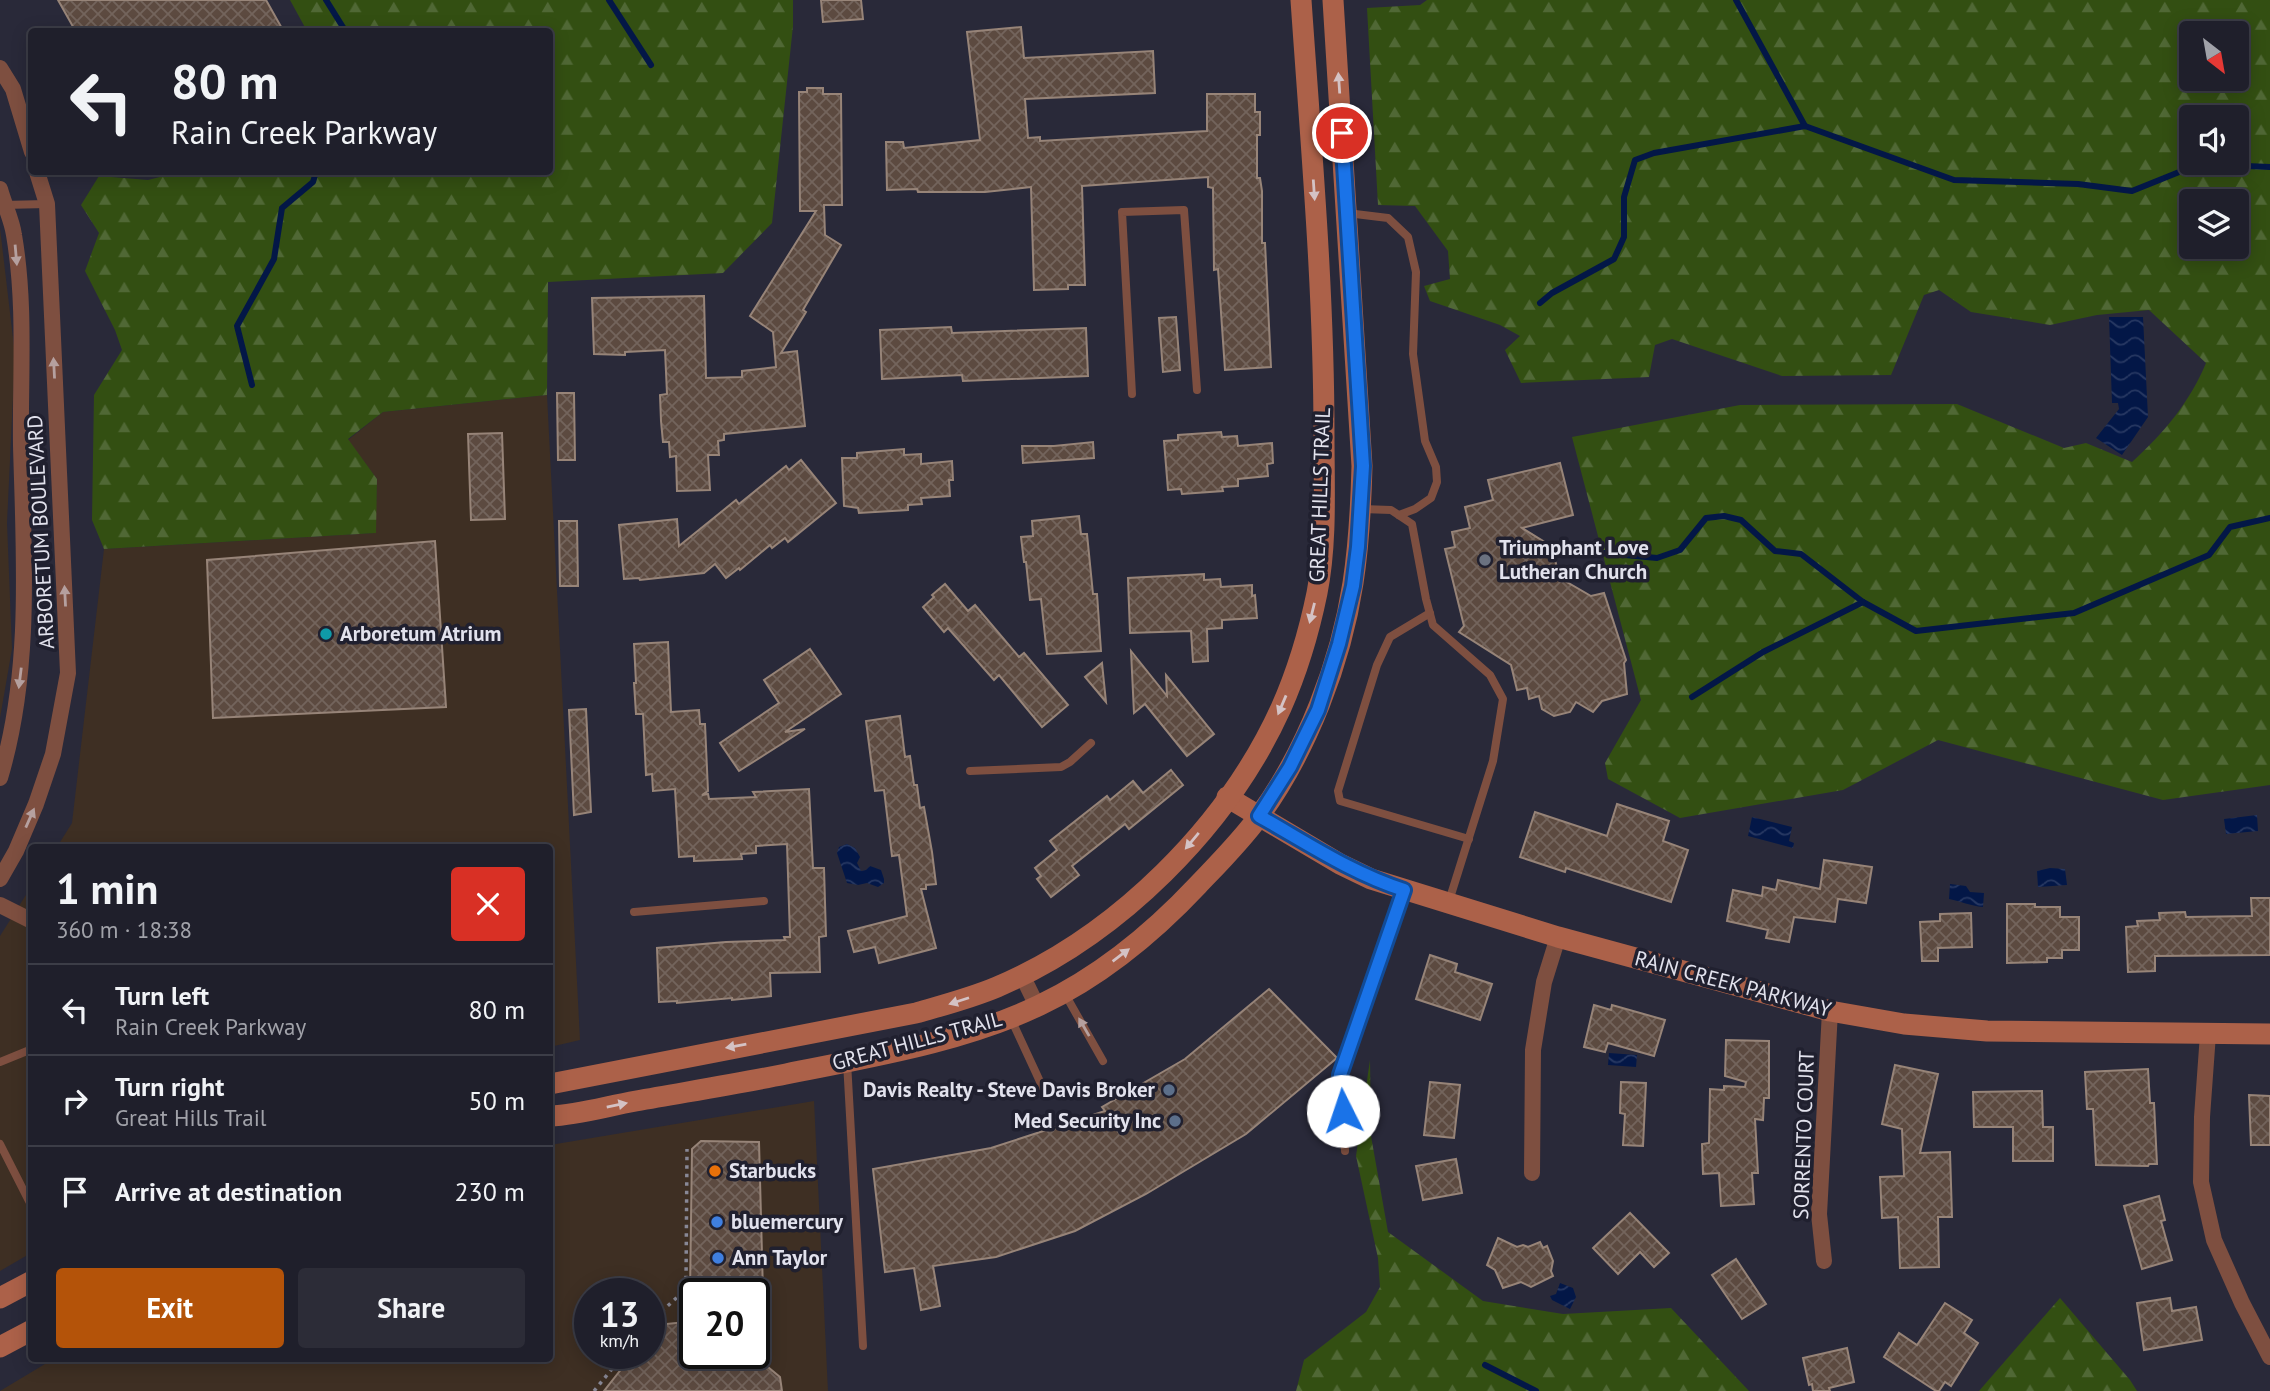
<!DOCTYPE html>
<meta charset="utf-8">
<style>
body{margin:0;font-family:"PT Sans",sans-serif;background:#2c2c37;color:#f1f3f6;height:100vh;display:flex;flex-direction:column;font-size:26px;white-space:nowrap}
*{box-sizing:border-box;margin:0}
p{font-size:23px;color:#a1a2a9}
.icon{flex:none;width:38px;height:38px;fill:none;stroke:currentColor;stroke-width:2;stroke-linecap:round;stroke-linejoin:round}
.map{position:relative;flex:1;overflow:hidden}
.panel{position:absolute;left:28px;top:844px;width:525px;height:518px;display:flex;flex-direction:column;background:#1f1f2b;border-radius:7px;box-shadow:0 4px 18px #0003,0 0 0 2px #3c3d47}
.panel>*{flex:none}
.top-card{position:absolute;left:28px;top:28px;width:525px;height:147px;border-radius:7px;box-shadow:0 4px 18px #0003,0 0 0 2px #3c3d47;background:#1f1f2b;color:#f1f3f6;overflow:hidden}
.needle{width:46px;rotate:149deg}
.controls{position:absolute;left:2179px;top:21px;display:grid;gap:14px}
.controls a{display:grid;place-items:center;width:70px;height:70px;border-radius:7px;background:#1f1f2b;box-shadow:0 4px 18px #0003,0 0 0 2px #3c3d47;font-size:35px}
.speed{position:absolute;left:574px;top:1278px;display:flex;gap:14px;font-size:35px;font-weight:700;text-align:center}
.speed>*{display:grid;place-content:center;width:91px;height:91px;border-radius:50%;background:#1f1f2b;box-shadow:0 4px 18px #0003,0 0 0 2px #3c3d47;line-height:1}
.speed small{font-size:18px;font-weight:400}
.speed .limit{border:4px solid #111;border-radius:10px;background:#fff;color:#111}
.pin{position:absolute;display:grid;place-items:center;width:60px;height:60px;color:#fff;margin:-30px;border:4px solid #fff;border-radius:50%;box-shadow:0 2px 7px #0007}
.me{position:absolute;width:77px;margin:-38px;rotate:356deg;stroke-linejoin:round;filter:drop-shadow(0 0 5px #0008)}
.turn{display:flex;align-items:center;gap:24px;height:147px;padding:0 28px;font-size:32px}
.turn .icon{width:91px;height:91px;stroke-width:2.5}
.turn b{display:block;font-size:49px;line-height:60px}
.round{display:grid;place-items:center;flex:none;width:74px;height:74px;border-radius:7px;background:#2c2c37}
.headline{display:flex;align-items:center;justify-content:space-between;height:119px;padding:0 28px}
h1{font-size:42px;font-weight:700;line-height:52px}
.primary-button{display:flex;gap:14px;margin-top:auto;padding:14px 28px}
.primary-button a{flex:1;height:80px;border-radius:7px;background:#b45309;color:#fff;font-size:28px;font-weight:700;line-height:80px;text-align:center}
.primary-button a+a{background:#2c2c37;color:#f1f3f6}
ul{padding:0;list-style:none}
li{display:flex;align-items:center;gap:21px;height:91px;padding:0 28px;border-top:2px solid #3c3d47}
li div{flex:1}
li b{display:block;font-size:26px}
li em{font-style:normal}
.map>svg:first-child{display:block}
.commercial{fill:#3e2f23;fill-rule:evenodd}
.forest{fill:url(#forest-firs);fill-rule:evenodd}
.water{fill:url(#water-waves)}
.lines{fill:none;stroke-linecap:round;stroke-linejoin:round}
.stream{stroke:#031747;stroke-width:6}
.building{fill:url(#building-cross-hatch);stroke:#978478;stroke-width:2}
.path{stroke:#888896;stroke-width:3.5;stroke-dasharray:3.5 5;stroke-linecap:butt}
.lane{stroke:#7e4f40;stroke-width:8}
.street{stroke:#7e4f40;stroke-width:16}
.secondary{stroke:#ac6149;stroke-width:21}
.oneway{fill:#d4c2c4}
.oneway2{fill:#b5a09f}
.route-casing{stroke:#114b97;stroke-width:18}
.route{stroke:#1a73e8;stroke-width:12}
.worship-dot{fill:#6b7280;stroke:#20202f;stroke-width:2.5}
.culture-dot{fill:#0f9aa8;stroke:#20202f;stroke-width:2.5}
.service-dot{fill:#5c6f8a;stroke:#20202f;stroke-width:2.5}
.food-dot{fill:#e8710a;stroke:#20202f;stroke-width:2.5}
.shop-dot{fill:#3f7fe0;stroke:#20202f;stroke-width:2.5}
.labels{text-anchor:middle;stroke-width:7;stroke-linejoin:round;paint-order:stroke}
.street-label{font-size:21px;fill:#e2e2ed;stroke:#20202f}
.poi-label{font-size:21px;font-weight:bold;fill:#e2e2ed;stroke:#20202f;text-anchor:start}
</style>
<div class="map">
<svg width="2270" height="1391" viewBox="0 0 2270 1391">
<defs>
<pattern id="forest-firs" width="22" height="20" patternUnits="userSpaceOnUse" patternTransform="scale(1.75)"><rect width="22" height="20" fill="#334f12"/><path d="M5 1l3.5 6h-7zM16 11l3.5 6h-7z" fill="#506835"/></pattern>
<pattern id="water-waves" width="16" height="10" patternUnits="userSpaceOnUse" patternTransform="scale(1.75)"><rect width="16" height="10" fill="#031747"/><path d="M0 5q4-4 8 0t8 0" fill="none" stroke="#273862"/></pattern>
<pattern id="building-cross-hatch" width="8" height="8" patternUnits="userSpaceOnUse" patternTransform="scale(1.75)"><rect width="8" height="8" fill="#5c4a40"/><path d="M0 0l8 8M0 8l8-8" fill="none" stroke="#73645c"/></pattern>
</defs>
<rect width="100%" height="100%" fill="#292939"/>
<g class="commercial">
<path d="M0 228 15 355 7 523 12 649 0 718Z"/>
<path d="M547 395 580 1040 550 1047V847H57L72 823 104 549 375 533 377 479 348 440 383 412Z"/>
<path d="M31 887V1253L0 1271V936Z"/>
<path d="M814 1101 828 1391H0L55 1358H550V1145ZM590 1293H649V1353H590ZM695 1293H754V1353H695Z"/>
</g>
<g class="forest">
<path d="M290 0H793V26L772 223 723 273 548 282 547 395 383 412 348 439 377 479 376 533 104 549 92 520 94 395 122 350 115 330 85 271 99 233 81 205 99 176 148 180 180 172H550V32L307 31Z"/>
<path d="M1427 0H2270V785L2163 800 1938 740 1843 790 1680 818 1608 779 1605 763 1641 700 1572 437 1740 405 1957 404 2064 448 2086 443 2132 462C2163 434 2190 402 2206 363L2149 310 2097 315 2050 325 1971 312 1939 290 1924 295 1891 375 1782 376 1672 339 1655 345 1649 377 1521 383 1505 350 1520 336 1500 325 1430 301 1424 286 1450 279 1448 251 1415 206 1378 205 1367 8 1420 5ZM2191 33H2236V79H2191ZM2191 117H2236V163H2191ZM2191 201H2236V247H2191Z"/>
<path d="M1370 1060 1371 1136 1388 1232 1483 1301 1563 1314 1671 1308 1749 1391H1296L1304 1360 1366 1312 1380 1287 1378 1258 1356 1156Z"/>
<path d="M2060 1298 2130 1380 2137 1391H1979Z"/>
</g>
<g class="water">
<path d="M2109 317H2143L2148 417 2122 455 2096 438 2119 409 2118 403H2112Z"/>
<path d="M2257 815 2258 831 2226 834 2224 819Z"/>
<path d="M1752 817 1792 827 1789 841 1794 843 1793 848 1748 836Z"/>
<path d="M847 844 855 848 860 857 857 863 861 871 866 870 870 866 881 870 884 879V883L878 887 867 883 858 885 847 883 837 853 839 847Z"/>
<path d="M2050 868 2065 869 2067 885 2038 887 2037 871Z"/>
<path d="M1950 884 1966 886 1970 892 1984 893 1983 907C1970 906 1961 901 1949 899Z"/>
<path d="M1609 1053 1637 1055 1636 1067 1608 1065Z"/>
<path d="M1560 1283 1573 1288 1576 1297 1570 1309 1552 1300 1550 1296 1556 1294Z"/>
</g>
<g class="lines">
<g class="stream">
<path d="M326 0 346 32"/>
<path d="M609 0 651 65"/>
<path d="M1736 0 1805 126"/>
<path d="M1540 303 1552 293 1614 259 1624 237V197L1635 160 1654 153 1805 126 1954 180 2078 184 2132 191 2199 164 2270 167"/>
<path d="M252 385 237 326 274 259 282 208 313 182 316 172"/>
<path d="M1593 552 1657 558 1680 550 1706 518 1724 516 1741 520 1775 551 1801 554 1863 602 1916 631 2074 613 2209 555 2230 527 2270 518"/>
<path d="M1692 697 1763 652 1863 602"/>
<path d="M1485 1365 1536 1391"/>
</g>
</g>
<g class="building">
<path d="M58 0H266L284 32H76Z"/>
<path d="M821 0H861L863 19 823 22Z"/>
<path d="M1021 27 1024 58 1153 51 1155 93 1025 99 1028 138 1040 137V141L1207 131V94H1255V112H1260V135H1257V178H1260L1262 191V243H1265L1271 367 1225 370 1218 269 1214 270 1213 188 1208 187V177L1082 186 1085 285H1068V289L1034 290 1031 187 985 192H918L917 189 887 190 886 142H903L904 148 980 140 967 32Z"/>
<path d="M807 88H823V94H841L842 205H824L825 235 841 245 803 310 806 312 781 353 797 351 805 426 724 434V440L718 441 719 455H708L710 490 677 491 676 456 670 457 669 442H663L661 421 660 395 667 394 665 350 625 352V355L594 354 592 298 704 296 706 378 742 377V371L776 367 773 332 750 316 816 211H800L799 92H807Z"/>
<path d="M1176 317 1180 370 1163 372 1159 318Z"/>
<path d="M951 327 952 333 1086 328 1088 376 963 381 962 375 882 379 880 330Z"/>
<path d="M557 393H574L575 460H558Z"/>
<path d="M1221 432 1222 437 1237 436 1238 446 1272 443 1273 463 1267 464 1268 476 1238 479V486L1222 487 1223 491 1182 494 1181 489 1168 490 1164 441 1178 440V435Z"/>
<path d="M502 433 505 519 471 520 468 434Z"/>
<path d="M1093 442 1094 458 1023 463 1022 446H1054Z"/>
<path d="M904 449V455L921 454V464L952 461 953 480H949L950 496 921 498 922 504 908 505V510L859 513 858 508 844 506 842 458H857V453Z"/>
<path d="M801 460 836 503 788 542 785 538 772 548 770 545 740 570 739 568 726 578 715 564 704 573 640 580 639 578 624 579 619 525 677 519 679 546 736 500 739 504 786 466 789 470Z"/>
<path d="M1560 463 1573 515 1522 528 1551 546 1560 578 1591 596 1604 593 1626 660 1624 663 1627 694 1602 701 1593 712 1576 702 1570 712 1554 716 1542 709 1539 696 1529 699 1527 688 1517 690 1511 665 1459 632 1464 626 1445 549 1455 547 1452 532 1470 528 1465 507 1493 500 1488 480Z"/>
<path d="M1079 516 1081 534H1087L1093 594H1097L1101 651 1047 654 1041 599 1030 600 1026 562H1024L1021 537 1033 536 1032 521Z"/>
<path d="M559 521H577L578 586H560Z"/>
<path d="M435 541 446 707 213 718 207 560Z"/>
<path d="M1204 574V580L1220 579 1221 587 1252 585V596L1255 595 1257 618 1222 620V628L1207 629 1208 661 1193 662 1191 631 1130 633 1128 578Z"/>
<path d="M945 584 968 611 975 605 1019 657 1024 653 1068 705 1042 727 999 675 994 680 948 628 944 632 923 607 934 597 932 595Z"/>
<path d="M668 642 671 712 699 710 700 724H705L708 791 702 795 708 794 709 799 756 797 753 792 809 789 813 868H824L826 936 819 937 820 972 770 973 771 996 732 1000V998L677 1003V1001L659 1002 657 948 726 942 785 940 784 937H790L787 844 756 846V853L741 854 742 859 694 861V856L679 857 675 789 653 791 652 774 646 775 643 714H636L634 683H636L634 644Z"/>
<path d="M810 649 841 694 785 732 805 729 739 771 720 743 779 703 764 680Z"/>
<path d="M1131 651 1167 696 1166 675 1214 734 1187 756 1145 704 1134 713Z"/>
<path d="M1102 663 1106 702 1085 677Z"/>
<path d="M586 709 591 812 574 815 569 710Z"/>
<path d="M900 716 905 757 910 756 914 785H917L920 808 924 807 932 852 936 884 926 885V889H921L936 948 879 963 875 947 854 952 848 931 907 916 899 855 892 856 884 790 875 791 866 721Z"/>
<path d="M1171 770 1183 785 1129 829 1125 824 1072 866 1079 875 1051 897 1037 879 1041 876 1035 868 1057 850 1050 841 1107 796 1110 800 1133 781 1143 793Z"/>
<path d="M1617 804 1669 821 1663 841 1688 850 1671 902 1566 868 1565 872 1520 857 1535 812 1607 836Z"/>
<path d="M1824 860 1872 867 1866 903 1838 899 1835 922 1794 917 1789 942 1766 938 1768 930 1727 921 1733 890 1762 896 1763 887 1776 890 1778 880 1820 889Z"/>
<path d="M2251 898H2270V955L2155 956V971L2128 972 2126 927 2138 926 2137 921 2160 920 2159 913 2185 912 2186 917 2252 916Z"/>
<path d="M2007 904H2035V907H2060V917H2079V950H2062V958H2047V962L2007 963Z"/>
<path d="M1971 913 1972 947 1938 948V961H1922L1920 922 1940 921V914Z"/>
<path d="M1430 955 1457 964 1455 972 1492 984 1480 1020 1416 999Z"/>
<path d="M1269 989 1337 1058 1246 1134 1146 1194 1075 1231 996 1257 933 1266 940 1306 921 1310 914 1268 885 1272 873 1169 991 1148 1105 1111 1102 1107 1185 1059Z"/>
<path d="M1594 1005 1611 1010 1612 1005 1665 1020 1654 1056 1608 1043 1605 1052 1584 1047Z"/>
<path d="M1726 1040 1769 1041V1098H1764L1763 1120 1755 1119 1758 1173H1752L1754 1204 1721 1206 1719 1173 1703 1174 1702 1144 1709 1143 1710 1089 1724 1090V1086L1745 1087 1746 1082 1725 1076Z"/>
<path d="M1895 1065 1938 1074 1920 1153 1950 1152 1952 1217H1938L1939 1267 1900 1268 1898 1217 1882 1218 1880 1177 1904 1176 1902 1129 1882 1124Z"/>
<path d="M2148 1069 2150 1103H2154L2157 1164H2149L2148 1166 2096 1165 2093 1109H2087L2085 1072Z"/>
<path d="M1430 1082 1460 1085 1454 1138 1424 1135Z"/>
<path d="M1621 1082 1646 1083 1643 1146 1623 1145 1625 1114 1620 1113Z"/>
<path d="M2042 1091 2043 1127H2053V1161H2013V1127H1974L1973 1092Z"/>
<path d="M2249 1095 2270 1096V1145H2251Z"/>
<path d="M701 1141 759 1142 763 1293H690L692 1149Z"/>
<path d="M1456 1159 1462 1193 1423 1200 1416 1166Z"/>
<path d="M2159 1196 2165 1220 2161 1221 2172 1260 2142 1269 2124 1206Z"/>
<path d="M1630 1213 1669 1253 1654 1267 1640 1252 1618 1274 1593 1248Z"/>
<path d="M1498 1238 1517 1247 1523 1245 1528 1247 1540 1242 1543 1248 1547 1246 1553 1261 1551 1271 1553 1276 1531 1287 1521 1282 1503 1288 1495 1270 1487 1265Z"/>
<path d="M1736 1259 1766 1304 1742 1319 1712 1275Z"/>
<path d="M2170 1298 2172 1311 2196 1307 2202 1340 2144 1350 2137 1303Z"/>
<path d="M1945 1303 1972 1320 1964 1333 1978 1343 1951 1386 1945 1382 1939 1391H1936L1884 1357 1899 1333 1917 1345Z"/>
<path d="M695 1321V1353H751L780 1377 782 1391H604L634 1353H649V1334L657 1325Z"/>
<path d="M1847 1348 1854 1382 1829 1388 1830 1391H1813L1812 1384 1809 1385 1803 1358Z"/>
</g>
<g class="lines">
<g class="path">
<path d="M649 1323 684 1291 686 1283 687 1149"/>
<path d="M594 1391 625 1353"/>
</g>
<g class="lane">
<path d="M3 205 47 204"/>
<path d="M1347 213 1388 218 1408 237 1416 272 1413 354 1425 441 1436 467 1437 482 1431 498 1415 509 1399 515"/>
<path d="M1132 394 1122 212 1184 210 1197 390"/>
<path d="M1362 509 1391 510 1412 524 1426 599 1433 625 1490 675 1503 699 1493 761 1449 901"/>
<path d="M1430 613 1390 637 1377 665 1338 791 1340 801 1469 839"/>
<path d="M970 771 1061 767 1070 762 1091 743"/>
<path d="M634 912 764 901"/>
<path d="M1065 994 1103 1061"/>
<path d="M1011 1019 1043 1088"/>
<path d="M0 1062 32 1049"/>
<path d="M847 1062 863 1346"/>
<path d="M0 1144 32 1207"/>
<path d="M1345 1151 1341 1075 1404 890"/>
</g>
<g class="street">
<path d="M0 68 13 89 32 152"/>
<path d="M0 189C4 204 12 220 14 235 26 305 20 376 21 446 24 557 32 671 0 778"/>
<path d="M0 879 16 851 36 804 53 754 68 673 47 204 37 172"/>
<path d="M0 905 32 921"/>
<path d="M1022 975 1037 1006"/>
<path d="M2208 1034 2202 1117 2201 1182 2214 1240 2242 1303 2270 1357"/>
<path d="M1532 1173 1533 1050 1544 982 1558 937"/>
<path d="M1824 1261 1819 1214 1830 1011"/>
</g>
<g class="secondary">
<path d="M1227 797 1340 864 1371 879 1558 937 1830 1011 1904 1024 1987 1031 2270 1034"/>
<path d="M550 1084 916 1013C944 1005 971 998 997 987 1117 936 1227 827 1281 708 1297 672 1309 632 1317 593 1327 542 1324 487 1324 436 1324 290 1311 145 1301 0"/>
<path d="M550 1116C579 1115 607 1106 636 1101 686 1092 736 1084 786 1074 870 1057 963 1042 1040 1005 1101 976 1152 934 1198 885 1219 863 1242 840 1260 815 1307 750 1341 662 1353 583 1359 544 1361 505 1362 466L1333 0"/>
<path d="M0 1298 32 1281"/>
<path d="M0 1347 32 1330"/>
</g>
</g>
<defs><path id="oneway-solid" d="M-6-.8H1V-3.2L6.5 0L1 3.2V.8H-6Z" transform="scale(1.75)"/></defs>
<g class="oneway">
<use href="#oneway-solid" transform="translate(1339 83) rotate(-94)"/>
<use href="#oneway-solid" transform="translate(1314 190) rotate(86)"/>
<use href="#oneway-solid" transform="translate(1312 613) rotate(104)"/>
<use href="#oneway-solid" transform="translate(1282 705) rotate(113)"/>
<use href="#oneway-solid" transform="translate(1192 841) rotate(130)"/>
<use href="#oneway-solid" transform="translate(1121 955) rotate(-37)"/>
<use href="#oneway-solid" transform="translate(959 1001) rotate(162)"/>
<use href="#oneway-solid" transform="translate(736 1046) rotate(170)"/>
<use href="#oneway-solid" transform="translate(617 1105) rotate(-12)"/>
</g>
<g class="oneway2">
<use href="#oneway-solid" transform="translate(16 255) rotate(85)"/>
<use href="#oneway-solid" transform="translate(54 368) rotate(-93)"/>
<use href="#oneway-solid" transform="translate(65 596) rotate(-93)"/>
<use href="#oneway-solid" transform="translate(20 678) rotate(97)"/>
<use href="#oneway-solid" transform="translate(30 818) rotate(-66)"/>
<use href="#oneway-solid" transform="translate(1084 1027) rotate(-120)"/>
</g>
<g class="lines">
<g class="route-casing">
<path id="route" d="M1342 133 1363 466 1358 547 1353 586 1339 644 1318 710 1290 767 1259 816C1307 843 1351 873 1404 890L1340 1075 1343 1111"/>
</g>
<use href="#route" class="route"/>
</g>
<circle class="worship-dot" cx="1485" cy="560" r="7"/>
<circle class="culture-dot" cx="326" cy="634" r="7"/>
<g class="service-dot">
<circle cx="1169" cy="1090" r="7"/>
<circle cx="1175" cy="1121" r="7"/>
</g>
<circle class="food-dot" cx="715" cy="1171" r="7"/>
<g class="shop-dot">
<circle cx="717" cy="1222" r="7"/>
<circle cx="718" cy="1258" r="7"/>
</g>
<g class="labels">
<g class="street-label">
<text transform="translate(1320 495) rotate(-88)" y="7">GREAT HILLS TRAIL</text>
<text transform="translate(41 532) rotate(-93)" y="7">ARBORETUM BOULEVARD</text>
<text transform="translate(1733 984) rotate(15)" y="7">RAIN CREEK PARKWAY</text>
<text transform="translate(917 1041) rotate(-15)" y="7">GREAT HILLS TRAIL</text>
<text transform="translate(1804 1135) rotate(-88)" y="7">SORRENTO COURT</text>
</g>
<g class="poi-label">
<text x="1499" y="555">Triumphant Love<tspan x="1499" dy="24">Lutheran Church</tspan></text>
<text x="340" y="641">Arboretum Atrium</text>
<text x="1155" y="1097" text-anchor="end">Davis Realty - Steve Davis Broker</text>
<text x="1161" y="1128" text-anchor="end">Med Security Inc</text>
<text x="729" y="1178">Starbucks</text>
<text x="731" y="1229">bluemercury</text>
<text x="732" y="1265">Ann Taylor</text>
</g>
</g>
</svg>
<div class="controls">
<a><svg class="needle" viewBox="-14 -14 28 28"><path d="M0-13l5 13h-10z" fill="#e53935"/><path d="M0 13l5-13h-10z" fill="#a1a2a9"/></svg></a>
<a><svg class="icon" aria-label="sound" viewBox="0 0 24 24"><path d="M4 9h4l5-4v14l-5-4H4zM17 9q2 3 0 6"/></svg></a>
<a><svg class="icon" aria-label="layers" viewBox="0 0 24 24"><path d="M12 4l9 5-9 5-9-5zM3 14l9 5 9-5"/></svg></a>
</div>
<div class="speed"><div>13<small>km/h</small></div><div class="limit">20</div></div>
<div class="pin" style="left:1342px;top:133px;background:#d93025"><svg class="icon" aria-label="arrive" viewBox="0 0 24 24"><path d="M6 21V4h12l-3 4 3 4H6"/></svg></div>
<svg class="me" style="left:1343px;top:1111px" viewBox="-20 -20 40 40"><circle r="19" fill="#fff"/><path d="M0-13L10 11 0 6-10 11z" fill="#1a73e8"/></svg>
<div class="top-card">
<div class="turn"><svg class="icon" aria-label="left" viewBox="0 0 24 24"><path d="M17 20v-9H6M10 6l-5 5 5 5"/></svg><div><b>80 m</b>Rain Creek Parkway</div></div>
</div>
<section class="panel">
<div class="headline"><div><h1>1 min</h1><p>360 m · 18:38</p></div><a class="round" style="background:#d93025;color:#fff"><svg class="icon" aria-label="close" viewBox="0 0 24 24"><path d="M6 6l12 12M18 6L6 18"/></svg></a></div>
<ul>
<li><svg class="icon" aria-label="left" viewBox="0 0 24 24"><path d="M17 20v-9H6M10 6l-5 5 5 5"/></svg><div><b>Turn left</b><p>Rain Creek Parkway</p></div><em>80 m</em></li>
<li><svg class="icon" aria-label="right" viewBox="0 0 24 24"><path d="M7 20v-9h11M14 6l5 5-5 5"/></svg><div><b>Turn right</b><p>Great Hills Trail</p></div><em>50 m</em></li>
<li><svg class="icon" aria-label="arrive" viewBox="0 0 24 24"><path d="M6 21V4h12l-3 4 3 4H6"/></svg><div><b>Arrive at destination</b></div><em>230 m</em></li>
</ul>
<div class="primary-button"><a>Exit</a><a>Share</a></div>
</section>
</div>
